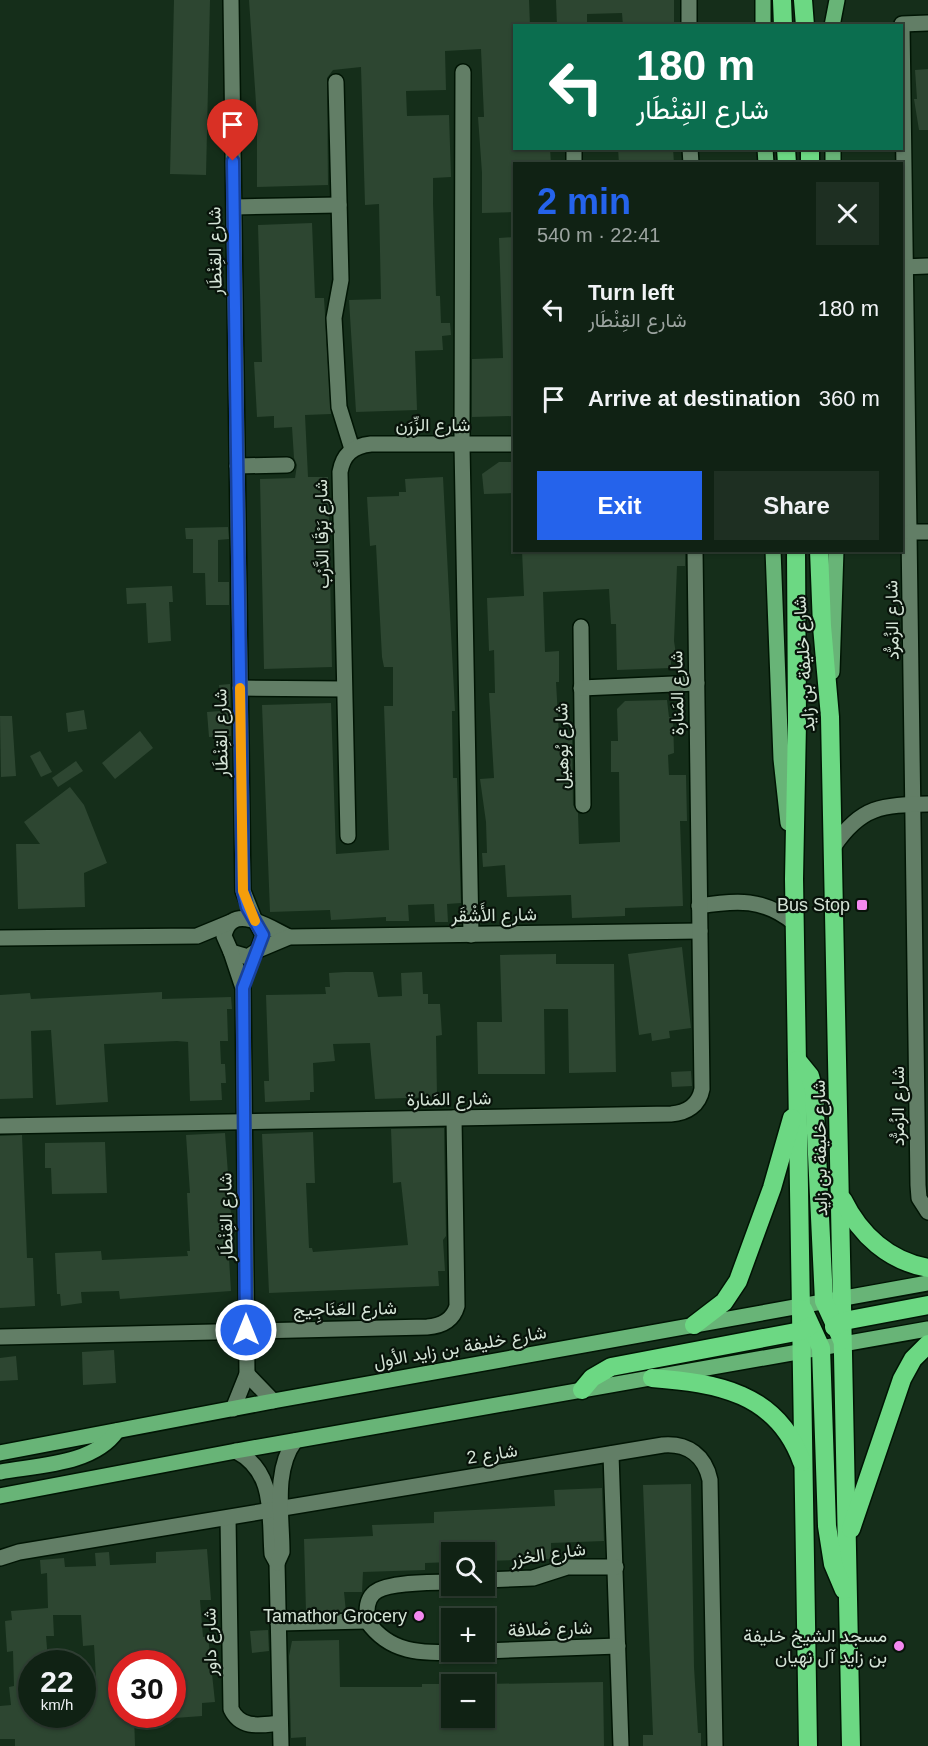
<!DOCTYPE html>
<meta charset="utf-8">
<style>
body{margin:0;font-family:Helvetica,Vazirmatn,sans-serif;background:#1e2f22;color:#f1f3f6;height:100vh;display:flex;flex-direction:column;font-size:22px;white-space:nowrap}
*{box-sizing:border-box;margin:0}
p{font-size:20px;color:#9ca4a0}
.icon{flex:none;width:33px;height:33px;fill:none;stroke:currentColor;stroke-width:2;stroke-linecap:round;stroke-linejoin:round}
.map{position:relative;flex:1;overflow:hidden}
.sheet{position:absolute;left:513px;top:162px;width:390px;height:390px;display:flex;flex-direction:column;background:#102214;border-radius:0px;box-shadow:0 2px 4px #0004,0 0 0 2px #303f34}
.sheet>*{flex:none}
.guide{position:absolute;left:513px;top:24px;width:390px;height:126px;border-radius:0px;box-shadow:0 2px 4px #0004,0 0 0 2px #303f34;background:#0b6e4f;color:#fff;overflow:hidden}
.controls{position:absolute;left:441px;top:1542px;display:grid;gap:12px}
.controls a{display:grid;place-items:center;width:54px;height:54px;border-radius:0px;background:#102214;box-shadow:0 2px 4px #0004,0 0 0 2px #303f34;font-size:30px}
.speed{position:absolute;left:18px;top:1650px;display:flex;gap:12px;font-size:30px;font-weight:700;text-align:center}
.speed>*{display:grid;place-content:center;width:78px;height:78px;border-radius:50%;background:#102214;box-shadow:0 2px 4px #0004,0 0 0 2px #303f34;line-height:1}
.speed small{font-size:15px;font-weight:400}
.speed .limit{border:9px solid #d22;background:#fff;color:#111}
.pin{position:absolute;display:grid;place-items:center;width:51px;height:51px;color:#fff;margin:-62px -26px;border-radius:50% 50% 50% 0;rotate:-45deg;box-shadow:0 0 6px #0007}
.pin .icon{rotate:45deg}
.me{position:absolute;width:66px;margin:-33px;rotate:0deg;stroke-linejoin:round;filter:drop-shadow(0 0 4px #0008)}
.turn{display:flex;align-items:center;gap:21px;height:126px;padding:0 24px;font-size:27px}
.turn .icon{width:78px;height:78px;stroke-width:2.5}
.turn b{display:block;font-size:42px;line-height:51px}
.round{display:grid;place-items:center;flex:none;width:63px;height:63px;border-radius:0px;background:#1e2f22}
.head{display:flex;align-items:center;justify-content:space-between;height:102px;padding:0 24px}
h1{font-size:36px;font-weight:800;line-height:45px;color:#2563eb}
.cta{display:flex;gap:12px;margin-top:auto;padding:12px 24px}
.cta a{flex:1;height:69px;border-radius:0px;background:#2563eb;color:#fff;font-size:24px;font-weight:800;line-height:69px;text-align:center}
.cta a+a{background:#1e2f22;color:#f1f3f6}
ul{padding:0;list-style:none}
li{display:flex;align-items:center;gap:18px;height:90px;padding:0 24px}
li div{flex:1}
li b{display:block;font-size:22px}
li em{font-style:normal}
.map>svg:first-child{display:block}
.building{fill:#2d4631;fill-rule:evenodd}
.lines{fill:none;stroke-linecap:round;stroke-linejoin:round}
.minor-casing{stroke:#001504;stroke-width:18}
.major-casing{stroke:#001504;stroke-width:18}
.highway-casing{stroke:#001504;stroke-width:21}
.minor{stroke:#627e66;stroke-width:15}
.major{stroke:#68b477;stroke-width:15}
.highway{stroke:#6cd883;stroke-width:18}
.route-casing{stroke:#184099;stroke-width:15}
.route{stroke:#2563eb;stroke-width:10}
.slow{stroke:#f59e0b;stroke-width:10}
.poi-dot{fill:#f489f0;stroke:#08130a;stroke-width:2}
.labels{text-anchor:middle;stroke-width:4.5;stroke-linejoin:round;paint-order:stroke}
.street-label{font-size:18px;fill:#d5e4d7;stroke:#08130a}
.poi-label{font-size:18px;fill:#d5e4d7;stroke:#08130a;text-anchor:end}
</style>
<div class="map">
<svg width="928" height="1746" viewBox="0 0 928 1746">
<rect width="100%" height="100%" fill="#152e1a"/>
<g class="building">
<path d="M174 0H210L206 175 170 174Z"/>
<path d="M249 0H529L530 26H514V148H550L551 164H514V212L482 213V173L478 117H484L481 49 445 51 446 90 406 91 407 116 449 115 451 177 433 178V203L436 296H440L441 323H450L451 335 442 336 443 350 415 351 417 410 356 412 349 300 381 299 379 204 365 205 361 67 333 70 327 78 328 185 257 187V118Z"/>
<path d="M556 0H674V26H623L622 13 587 14V26H557Z"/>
<path d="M928 69V130H919L914 99H917L915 70Z"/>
<path d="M618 148H673L674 164H619Z"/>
<path d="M312 223 315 298H324L331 414 305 415 308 477H328L332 667 264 669 260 479 295 478 297 465 294 458 292 427 274 428V416L257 417 254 362H262L258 225Z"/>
<path d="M514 237V416L472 417V359L503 358 499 238Z"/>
<path d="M499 462H514V493L484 494 482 474Z"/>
<path d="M443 477 455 711H452L453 778H457L461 903 447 904 448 922H435L434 904 408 905 409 921H386V917L331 920 330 910 270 912 262 705 331 703 336 854 389 850 384 706H393V667H384L382 657 376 545 370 546 367 497 399 496V492H406L405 479Z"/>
<path d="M228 527 229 539 218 540V582H229V605H206L205 573H193V539H186L185 528Z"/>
<path d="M522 550H677V554H685V566H677L674 641 677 661H671V668L617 670 616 624H611L609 589 543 592 545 652 559 651V682H556L559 735 572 734 573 805 578 813 579 844 620 842 619 772H611V741H618L617 709 625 701 667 700 669 717H673L674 753 668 755 669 775H686L687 821H680L683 906 625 908V916L572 918 571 895 507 897 505 865 483 867 482 853H487L486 822 480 779 494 778 489 693H495L494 650 489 651 487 598 524 596Z"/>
<path d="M172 586 173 602H169L171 641 148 643 146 603 127 604 126 588Z"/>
<path d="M230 684 231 736 209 737 207 712 220 711 219 685Z"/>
<path d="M84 710 87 729 68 732 66 713Z"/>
<path d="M0 716H12L16 776 1 777Z"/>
<path d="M140 731 153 748 115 779 102 763Z"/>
<path d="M40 751 52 772 41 777 30 756Z"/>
<path d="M76 761 83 771 58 787 52 778Z"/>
<path d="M70 787 84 805 107 863 84 873 85 907 18 909 16 844H40L24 822Z"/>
<path d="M682 947 691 1028 669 1031 670 1038 652 1041 651 1033 639 1035 628 954Z"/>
<path d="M556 954V964H614L616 1072 569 1073 568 1009H544L545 1074H478L477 1022H502L500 955Z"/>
<path d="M345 972H373L378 997 402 996 401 973 422 972 423 994H428V1004H440L442 1035 436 1036 437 1097 375 1099 370 1043 333 1044 335 1061 313 1063 314 1092H310V1100L265 1102 264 1081H269L266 995 326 994 325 987H330L329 973Z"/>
<path d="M162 992V999L231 997 232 1009H227L228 1041H220L221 1064H225L226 1083H221L222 1100 190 1101 188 1042 177 1041 104 1044 108 1102 56 1105 51 1030 31 1031 33 1098 0 1099V995L30 993 31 999Z"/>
<path d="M691 1071 692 1086 672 1087 671 1072Z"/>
<path d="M444 1128 446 1236 443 1240 445 1271H438L439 1286 269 1293 262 1134 313 1132 315 1183H306L309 1248H312L313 1252 408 1245 401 1182 393 1183 391 1129Z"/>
<path d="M225 1133 233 1242H228L231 1291 120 1299 119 1291 81 1292 82 1303 61 1306 60 1294H57L55 1253 101 1251 102 1260 188 1256 187 1251H190L187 1193H190L186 1135Z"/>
<path d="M22 1135 27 1258H33L35 1306 0 1308V1136Z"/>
<path d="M105 1142 107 1193 52 1194 51 1168H45V1143Z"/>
<path d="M114 1350 116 1383 83 1385 82 1352Z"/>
<path d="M16 1356 18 1380 0 1381V1358Z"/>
<path d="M691 1484 694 1667 698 1733H701V1746H643V1735H653L643 1485Z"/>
<path d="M602 1488 604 1541 551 1543V1559L484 1561V1552H452V1562L425 1563V1570L363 1572 362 1592H344L346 1612H306L304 1539 373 1536 372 1525 434 1523V1512L555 1506 554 1490Z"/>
<path d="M207 1549 211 1600H200L203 1637 208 1636 215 1702 202 1703V1716L175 1718 172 1664H159V1658L135 1659V1664H122V1714H134L135 1746H15V1739H0V1706L11 1705 9 1687 14 1686 13 1651 7 1652 5 1621 12 1620 11 1611 48 1608 47 1573 41 1574 40 1560 64 1558 65 1567 96 1566 95 1553 109 1552 110 1565 156 1563V1552ZM53 1615H81L83 1646 94 1645 96 1678H82V1714H32V1662L48 1661 46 1636H54Z"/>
<path d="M268 1630 269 1651 252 1653 250 1631Z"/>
<path d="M339 1640 340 1687H422V1684H452V1718H488L487 1684 603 1682 604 1746H306V1737L291 1738 289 1656 292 1641Z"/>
</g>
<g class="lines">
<g class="minor-casing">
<g id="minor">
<path d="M231 0 243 891 255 921"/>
<path d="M689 0V26"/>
<path d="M928 23 902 24 918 1185 919 1198 928 1212"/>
<path d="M463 72 462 445 471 935"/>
<path d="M336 82 341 280 334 318 339 407 352 449"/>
<path d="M574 148V164"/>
<path d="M690 148 691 164"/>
<path d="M234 207 339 205"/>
<path d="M902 267 928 266"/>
<path d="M237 466 287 465"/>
<path d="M910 532H928"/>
<path d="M581 627 583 805"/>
<path d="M240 688 344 689"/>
<path d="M581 688 697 683"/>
<path d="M348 836 340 472C343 454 353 446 371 444H514"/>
<path d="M834 846C861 806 882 805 928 804"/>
<path d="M699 906C736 900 764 898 794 923"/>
<path d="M256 922 263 935 258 950 248 957 231 952 224 936C231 901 270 928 289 937"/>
<path d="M0 938 197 936 231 922"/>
<path d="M258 950 289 937 700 931"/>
<path d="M231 952 243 988 247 1374 233 1409"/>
<path d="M0 1126 671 1114C687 1113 699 1105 702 1089L695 550"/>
<path d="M0 1337 427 1327C442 1326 453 1320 457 1306L454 1118"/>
<path d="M247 1374 273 1401"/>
<path d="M236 1451C276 1472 269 1515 272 1554L277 1563 281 1746"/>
<path d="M611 1454 621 1746"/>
<path d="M228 1518 231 1709C241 1730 261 1725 280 1723"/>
<path d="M0 1558 19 1552 663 1445C688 1443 705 1456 710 1480L715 1746"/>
<path d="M277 1563 282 1552C282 1516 273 1470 295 1441"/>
<path d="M484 1580 533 1578 567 1567H616"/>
<path d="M367 1621C367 1611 366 1601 373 1594 385 1581 434 1583 452 1582"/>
<path d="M367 1621C391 1655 423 1653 460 1652"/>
<path d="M278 1623 367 1621"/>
<path d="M484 1651 618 1646"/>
</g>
</g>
<g class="major-casing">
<g id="major">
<path d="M763 0V26"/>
<path d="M832 26 837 0"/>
<path d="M765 148 766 164"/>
<path d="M833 148V164"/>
<path d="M773 550 781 759 788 823"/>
<path d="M832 672 836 550"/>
<path d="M0 1453 273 1401 928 1283"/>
<path d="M0 1472C38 1465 93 1465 117 1431"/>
<path d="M0 1496 236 1451 928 1329"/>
</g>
</g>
<g class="highway-casing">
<g id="highway">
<path d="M782 0 783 26"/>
<path d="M803 0 805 26"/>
<path d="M786 148 787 164"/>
<path d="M810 148V164"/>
<path d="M796 550 797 723 794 879 808 1746"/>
<path d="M819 550 822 626 830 717 851 1746"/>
<path d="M797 1060 810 1076 814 1091 824 1301 842 1340"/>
<path d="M843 1200C860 1235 889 1261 928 1268"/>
<path d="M803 1309 821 1348 827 1526 833 1564 844 1590"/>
<path d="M694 1325 724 1302 738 1281 772 1188 792 1118"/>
<path d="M834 1327 844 1321 928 1305"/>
<path d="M652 1378C716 1383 777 1392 802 1462"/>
<path d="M582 1390 592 1378 611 1367 801 1331 810 1326"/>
<path d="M851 1529 902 1379 913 1359 928 1344"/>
</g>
</g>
<use href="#minor" class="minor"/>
<use href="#major" class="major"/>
<use href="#highway" class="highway"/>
</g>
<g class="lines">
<g class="route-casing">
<path id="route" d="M233 161 243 891 247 907 263 935 243 988 246 1330"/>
</g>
<use href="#route" class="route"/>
<path class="slow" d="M240 688 243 891 255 921"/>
</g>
<g class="poi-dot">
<rect x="856" y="899" width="12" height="12" rx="3"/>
<circle cx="419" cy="1616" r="6"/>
<circle cx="899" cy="1646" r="6"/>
</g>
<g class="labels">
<g class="street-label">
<text transform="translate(215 251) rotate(-91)" y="6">شارع القِنْطَار</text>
<text x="433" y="431">شارع الزِّرَن</text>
<text transform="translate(322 534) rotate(-91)" y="6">شارع بَرْقَا الدَّرْب</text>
<text transform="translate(892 620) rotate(-91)" y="6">شارع الزُمرُّد</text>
<text transform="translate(804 664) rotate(-94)" y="6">شارع خليفة بن زايد</text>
<text transform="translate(677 693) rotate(-91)" y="6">شارع المَنارة</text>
<text transform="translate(221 733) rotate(-91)" y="6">شارع القِنْطَار</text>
<text transform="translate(562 746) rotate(-91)" y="6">شارع بُوهيل</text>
<text transform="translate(494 915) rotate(-1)" y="6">شارع الأَشْقَر</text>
<text transform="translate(449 1099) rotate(-1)" y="6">شارع المَنارة</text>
<text transform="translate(898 1106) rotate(-90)" y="6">شارع الزُمرُّد</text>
<text transform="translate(820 1148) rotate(-91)" y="6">شارع خليفة بن زايد</text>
<text transform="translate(226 1217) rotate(-91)" y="6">شارع القِنْطَار</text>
<text transform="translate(345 1309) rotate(-1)" y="6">شارع العَنَاجِيج</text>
<text transform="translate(460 1347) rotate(-10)" y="6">شارع خليفة بن زايد الأول</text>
<text transform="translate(492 1454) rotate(-9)" y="6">شارع 2</text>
<text transform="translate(548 1554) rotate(-8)" y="6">شارع الخزر</text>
<text transform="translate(550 1629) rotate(-2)" y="6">شارع صْلافة</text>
<text transform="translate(210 1642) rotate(-91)" y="6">شارع داور</text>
</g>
<g class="poi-label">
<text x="850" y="911">Bus Stop</text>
<text x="407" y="1622">Tamathor Grocery</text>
<text x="887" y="1642">مسجد الشيخ خليفة<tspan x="887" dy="21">بن زايد آل نهيان</tspan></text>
</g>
</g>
</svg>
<div class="controls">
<a><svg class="icon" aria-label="search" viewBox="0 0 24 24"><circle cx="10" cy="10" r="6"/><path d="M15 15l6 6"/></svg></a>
<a>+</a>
<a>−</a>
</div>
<div class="speed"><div>22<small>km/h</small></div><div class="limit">30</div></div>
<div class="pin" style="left:233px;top:161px;background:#d93025"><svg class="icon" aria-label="arrive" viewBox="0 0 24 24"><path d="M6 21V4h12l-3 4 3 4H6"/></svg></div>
<svg class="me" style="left:246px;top:1330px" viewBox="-20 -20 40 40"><circle r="17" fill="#2563eb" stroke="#fff" stroke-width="3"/><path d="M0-11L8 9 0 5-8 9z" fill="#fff"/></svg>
<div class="guide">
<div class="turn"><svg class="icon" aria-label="left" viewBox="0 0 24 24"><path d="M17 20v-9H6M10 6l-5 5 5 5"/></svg><div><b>180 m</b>شارع القِنْطَار</div></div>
</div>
<section class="sheet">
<div class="head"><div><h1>2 min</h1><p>540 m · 22:41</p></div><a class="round"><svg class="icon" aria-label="close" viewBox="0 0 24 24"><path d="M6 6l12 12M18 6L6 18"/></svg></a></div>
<ul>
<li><svg class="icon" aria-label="left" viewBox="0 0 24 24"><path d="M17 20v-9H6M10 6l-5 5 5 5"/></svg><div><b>Turn left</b><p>شارع القِنْطَار</p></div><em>180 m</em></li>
<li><svg class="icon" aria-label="arrive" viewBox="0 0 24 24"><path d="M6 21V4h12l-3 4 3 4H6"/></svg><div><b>Arrive at destination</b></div><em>360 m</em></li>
</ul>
<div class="cta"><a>Exit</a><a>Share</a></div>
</section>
</div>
